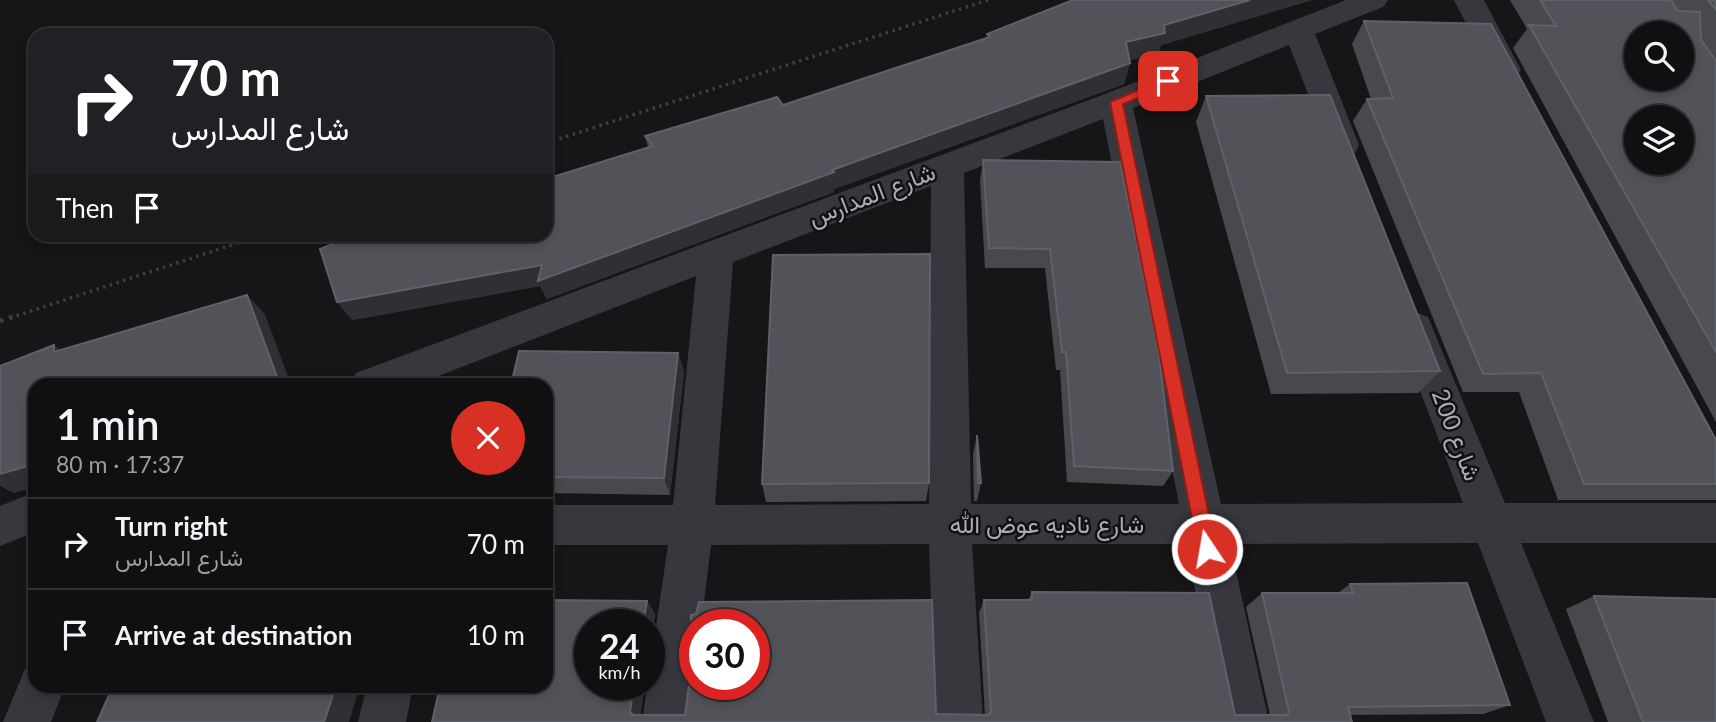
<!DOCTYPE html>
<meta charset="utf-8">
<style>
body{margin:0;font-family:Lato,Vazirmatn,sans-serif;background:#19191b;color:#f1f3f6;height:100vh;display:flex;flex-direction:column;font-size:26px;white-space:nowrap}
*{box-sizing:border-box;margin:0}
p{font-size:23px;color:#9c9d9f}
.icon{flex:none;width:38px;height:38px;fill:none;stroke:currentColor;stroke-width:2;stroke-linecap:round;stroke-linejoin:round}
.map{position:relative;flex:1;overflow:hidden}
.details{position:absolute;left:28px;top:378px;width:525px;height:315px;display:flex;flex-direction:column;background:#101012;border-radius:21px;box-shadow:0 4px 10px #0003,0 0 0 2px #303032}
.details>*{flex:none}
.banner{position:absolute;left:28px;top:28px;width:525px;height:214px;border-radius:21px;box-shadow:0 4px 10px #0003,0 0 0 2px #303032;background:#202124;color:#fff;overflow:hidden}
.tools{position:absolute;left:1624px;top:21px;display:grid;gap:14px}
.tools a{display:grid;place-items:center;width:70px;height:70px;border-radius:50%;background:#101012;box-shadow:0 4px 10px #0003,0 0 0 2px #303032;font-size:35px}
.speed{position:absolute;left:574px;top:609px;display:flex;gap:14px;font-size:35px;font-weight:700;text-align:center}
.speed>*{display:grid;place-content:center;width:91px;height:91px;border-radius:50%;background:#101012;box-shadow:0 4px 10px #0003,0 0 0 2px #303032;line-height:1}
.speed small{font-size:18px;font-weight:400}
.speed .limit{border:10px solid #d22;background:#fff;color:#111}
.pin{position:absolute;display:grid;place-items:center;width:60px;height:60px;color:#fff;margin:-30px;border-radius:14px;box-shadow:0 4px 10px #0006}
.me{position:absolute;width:77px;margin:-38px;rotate:348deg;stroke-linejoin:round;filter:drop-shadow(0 0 5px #0008)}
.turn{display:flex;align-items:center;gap:24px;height:147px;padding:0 28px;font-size:32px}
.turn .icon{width:91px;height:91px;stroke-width:2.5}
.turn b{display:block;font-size:49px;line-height:60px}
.then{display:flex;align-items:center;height:66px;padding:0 28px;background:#0003;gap:14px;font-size:26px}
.round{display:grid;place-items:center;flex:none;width:74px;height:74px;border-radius:37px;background:#19191b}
.overview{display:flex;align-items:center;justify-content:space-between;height:119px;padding:0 28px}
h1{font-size:42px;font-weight:600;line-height:52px}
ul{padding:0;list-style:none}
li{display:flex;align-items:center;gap:21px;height:91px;padding:0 28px;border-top:2px solid #303032}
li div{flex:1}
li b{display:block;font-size:26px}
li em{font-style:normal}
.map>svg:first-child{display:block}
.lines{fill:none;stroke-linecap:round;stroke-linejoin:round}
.path-far1{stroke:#3d3f44;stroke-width:3.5;stroke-dasharray:2.5 4.5;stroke-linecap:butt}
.path{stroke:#3d3f44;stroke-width:4.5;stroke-dasharray:3.5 6;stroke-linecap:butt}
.minor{fill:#37383d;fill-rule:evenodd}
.wall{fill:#47494d}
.shaded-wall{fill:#2f3033}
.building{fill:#525359;stroke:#5f6168;stroke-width:2;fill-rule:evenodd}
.route{fill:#d93025;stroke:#8d1f18;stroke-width:2}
.labels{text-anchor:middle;stroke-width:5;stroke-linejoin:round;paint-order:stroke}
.street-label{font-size:24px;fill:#a8adb8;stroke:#111113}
</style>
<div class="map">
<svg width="1716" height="722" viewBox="0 0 1716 722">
<rect width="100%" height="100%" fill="#161618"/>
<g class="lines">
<g class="path-far1">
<path d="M546 143 988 0"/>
<path d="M10 318 265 234"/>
</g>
<path class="path" d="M0 321 15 316"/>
<g class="minor">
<path d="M1346 0H1388L1383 7 1315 34 1359 145 1355 153 1343 157 1331 153 1289 45 1133 108 1221 504 1463 503 1396 328 1402 317 1415 312 1428 317 1505 503H1716V543H1521L1594 722H1546L1478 543 1230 544 1269 722H1221L1186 544H972L983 722H935L929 544 711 545 701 625H695V681L690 722H642L668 545H546V505H673L696 276 415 385H350L356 373 1105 94ZM1103 119 1179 504H971L964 173ZM931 186 929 504 715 505 733 262Z"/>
<path d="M1454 0H1484L1521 70 1516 77 1505 81 1494 77Z"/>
<path d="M35 492V532L0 546V506Z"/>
<path d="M35 665V686H65L51 722H3L25 669Z"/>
<path d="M367 686H413L406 722H358Z"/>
</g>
</g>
<g class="wall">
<path d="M1073 0H1312L1161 45 1158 53 1130 60V63L1124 84 834 189V192L547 299 540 286 352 320 546 234 648 147 645 136 783 105 987 38V34Z"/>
<path d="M1510 0H1716V422L1513 48 1527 29Z"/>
<path d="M1364 21 1716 440V500H1558L1519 392H1463L1353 121 1367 99H1371L1352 44Z"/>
<path d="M1206 96 1440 371 1418 393 1271 394 1196 122Z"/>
<path d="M983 160 1120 162 1173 471 1163 486 1067 482 1060 370H1056L1045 268H985L980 181Z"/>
<path d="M678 353 684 372 670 495 546 493V385Z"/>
<path d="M977 435 981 483 977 501H974L973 454Z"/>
<path d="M929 483 926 501 766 502 762 484Z"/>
<path d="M1350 584 1510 705 1483 714 432 722 647 601 655 614 649 655V625L590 684H645L640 715H985L979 613 984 600H1028L1032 592 1235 715H1270L1246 607 1262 593H1338Z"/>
<path d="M1594 596 1716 722H1608L1566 609Z"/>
</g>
<g class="shaded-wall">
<path d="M1250 0H1312L1161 45 1158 53 1120 62 1126 42 1164 25Z"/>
<path d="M1130 63 1124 84 834 189V192L547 299 540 286 352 320 337 302 832 170Z"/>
<path d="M247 295 265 314 291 385H269Z"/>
<path d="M54 345 79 363 54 352Z"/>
<path d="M678 353 684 372 670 495 664 478Z"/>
<path d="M35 464V487L14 493 0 486V474Z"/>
<path d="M647 601 655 614 649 655V625H643Z"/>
<path d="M634 684H645L639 722 630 712Z"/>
<path d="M336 686H360L349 722H324Z"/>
</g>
<g class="building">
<path d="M1073 0H1250L1164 25 1165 33 1126 42 1130 63 832 170 834 172 538 281 542 265 337 302 320 249 357 234H546V179L653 146 645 136 777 97 783 105 990 37 987 34Z"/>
<path d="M1540 0H1671L1678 11 1700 12 1701 40 1716 61V352L1529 25 1556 26ZM1636 33H1682V79H1636ZM1636 117H1682V163H1636Z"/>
<path d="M1708 0H1716V10Z"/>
<path d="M1364 21 1491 24 1716 440V484H1584L1541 373 1483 374 1367 99 1393 98Z"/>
<path d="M1330 95 1440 371 1287 373 1206 96Z"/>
<path d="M983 160 1120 162 1158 347 1173 471 1074 466 1066 352H1062L1050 249 989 248Z"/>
<path d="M930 254 929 483 762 484 773 255Z"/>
<path d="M247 295 279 382 269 385H35V464L0 474V366L54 345V352Z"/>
<path d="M519 351 678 353 664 478 546 477V385H511Z"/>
<path d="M977 435 981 483H978Z"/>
<path d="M1467 583 1510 705 1348 707 1352 722H432L440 686H546V600L647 601 643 625H590V684H634L630 712 633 715H685L691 670V615L696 614 699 602 932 600 936 714 988 715 991 712 984 600H1032V592L1209 593 1235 715H1287L1289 712 1262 593H1353L1350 584ZM695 625H754V684H695Z"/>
<path d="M1594 596 1716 599V722H1643Z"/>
<path d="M113 686H336L324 722H97Z"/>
</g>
<path class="route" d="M1168 77 1173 78V84L1123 104 1216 549 1214 555 1207 558 1201 555 1198 549 1110 102Z"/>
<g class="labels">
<g class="street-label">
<text transform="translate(872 195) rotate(-21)" y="8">شارع المدارس</text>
<text transform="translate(1456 435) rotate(69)" y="8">شارع 200</text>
<text x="1047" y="533">شارع ناديه عوض الله</text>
</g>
</g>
</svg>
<div class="tools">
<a><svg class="icon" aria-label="search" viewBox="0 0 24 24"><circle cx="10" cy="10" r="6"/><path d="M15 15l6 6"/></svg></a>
<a><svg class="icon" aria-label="layers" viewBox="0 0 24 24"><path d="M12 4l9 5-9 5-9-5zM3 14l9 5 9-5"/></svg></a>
</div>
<div class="speed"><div>24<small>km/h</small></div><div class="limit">30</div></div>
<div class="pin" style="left:1168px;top:81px;background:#d93025"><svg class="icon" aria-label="arrive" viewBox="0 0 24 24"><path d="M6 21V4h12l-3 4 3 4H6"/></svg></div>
<svg class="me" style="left:1207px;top:549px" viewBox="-20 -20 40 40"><circle r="17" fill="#d93025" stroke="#fff" stroke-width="3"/><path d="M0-11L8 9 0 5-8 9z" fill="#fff"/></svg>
<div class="banner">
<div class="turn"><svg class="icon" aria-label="right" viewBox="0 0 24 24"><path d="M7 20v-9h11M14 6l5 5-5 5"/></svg><div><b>70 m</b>شارع المدارس</div></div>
<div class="then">Then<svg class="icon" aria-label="arrive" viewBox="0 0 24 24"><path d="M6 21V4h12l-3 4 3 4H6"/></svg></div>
</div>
<section class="details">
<div class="overview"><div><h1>1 min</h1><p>80 m · 17:37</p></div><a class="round" style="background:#d93025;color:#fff"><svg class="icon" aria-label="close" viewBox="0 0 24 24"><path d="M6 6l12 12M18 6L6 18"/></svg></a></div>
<ul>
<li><svg class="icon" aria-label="right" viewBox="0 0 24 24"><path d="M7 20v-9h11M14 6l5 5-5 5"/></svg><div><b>Turn right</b><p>شارع المدارس</p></div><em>70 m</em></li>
<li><svg class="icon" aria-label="arrive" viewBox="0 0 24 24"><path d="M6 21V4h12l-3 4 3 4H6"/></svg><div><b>Arrive at destination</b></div><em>10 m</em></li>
</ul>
</section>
</div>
